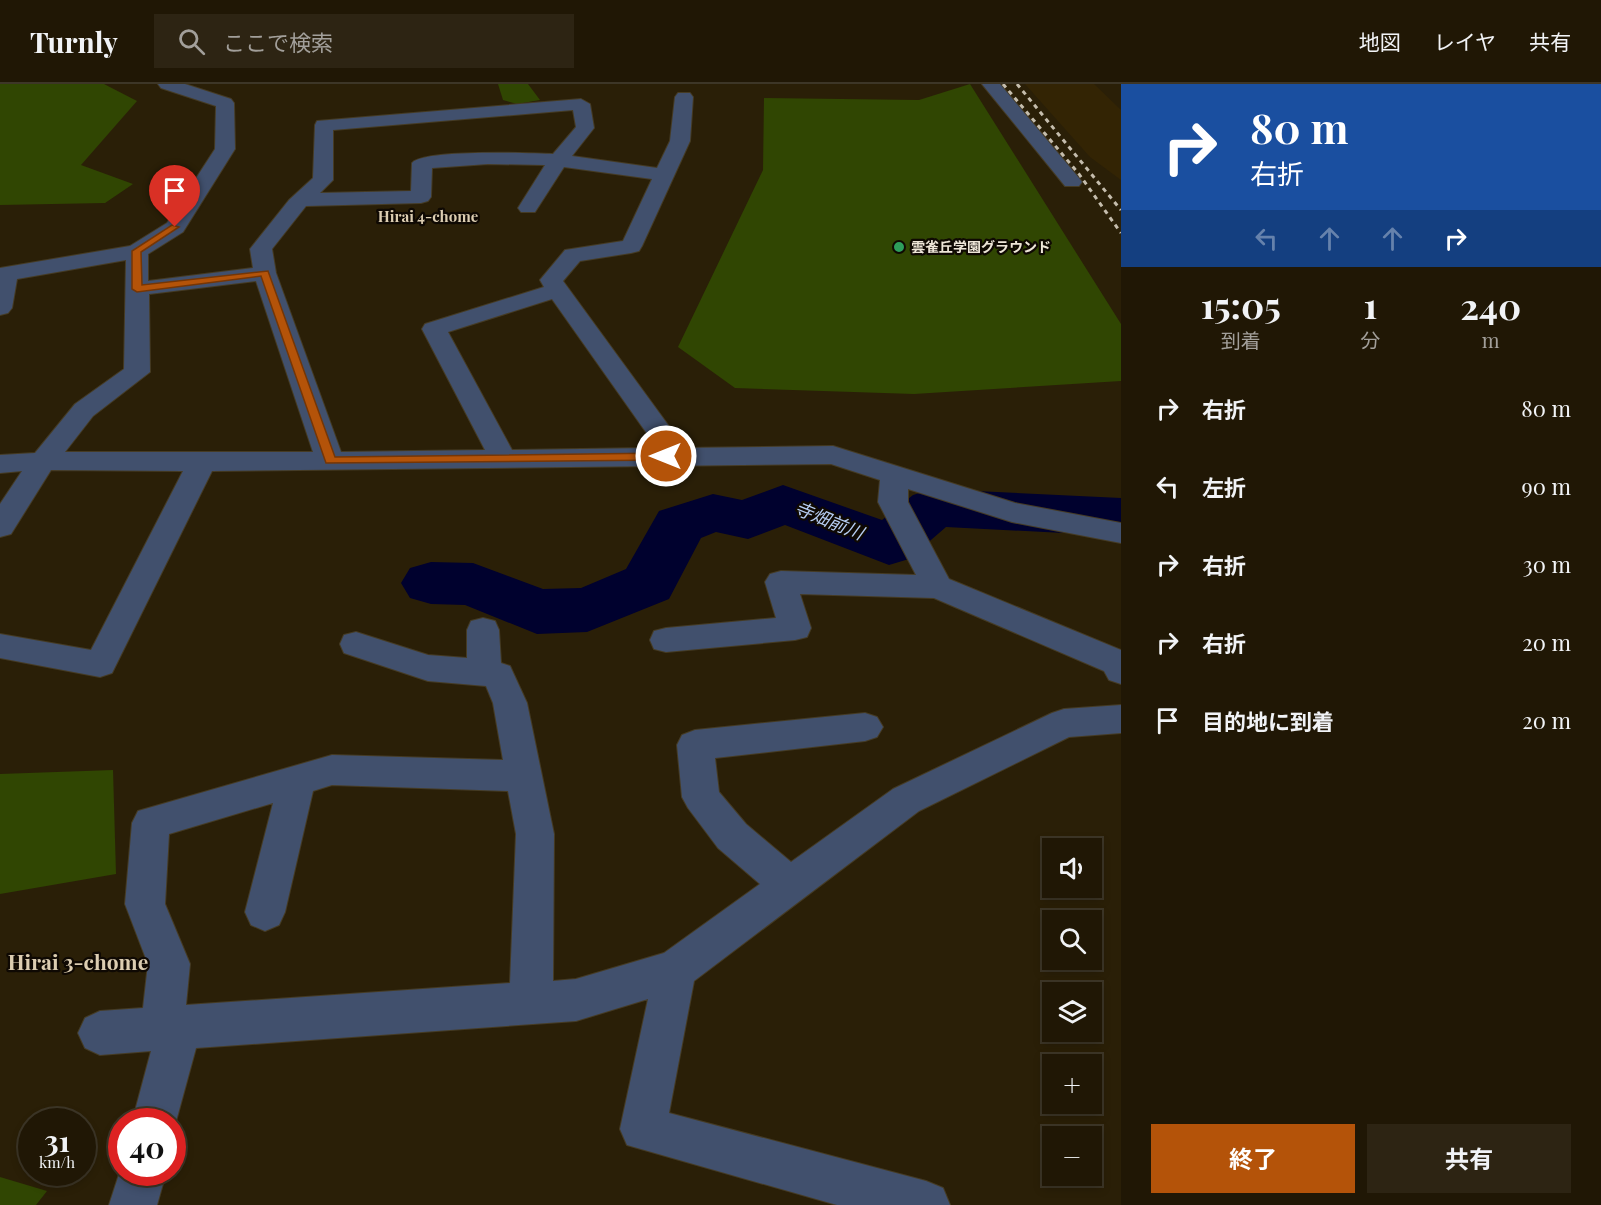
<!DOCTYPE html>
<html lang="ja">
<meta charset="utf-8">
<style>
body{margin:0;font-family:"Playfair Display","Noto Sans JP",serif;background:#2d2413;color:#f1f3f6;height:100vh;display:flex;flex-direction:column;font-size:22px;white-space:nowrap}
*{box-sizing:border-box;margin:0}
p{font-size:20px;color:#a29f9a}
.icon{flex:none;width:33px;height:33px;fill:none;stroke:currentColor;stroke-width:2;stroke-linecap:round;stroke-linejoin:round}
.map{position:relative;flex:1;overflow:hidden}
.drawer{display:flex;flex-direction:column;background:#201705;width:480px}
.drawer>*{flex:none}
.banner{background:#1a4fa0;color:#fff;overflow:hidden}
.controls{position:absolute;left:1042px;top:754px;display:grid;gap:12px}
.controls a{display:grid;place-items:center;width:60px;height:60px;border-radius:0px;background:#201705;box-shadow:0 3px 9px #0003,0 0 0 2px #3d3627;font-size:30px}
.speed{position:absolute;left:18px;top:1024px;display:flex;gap:12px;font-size:30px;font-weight:700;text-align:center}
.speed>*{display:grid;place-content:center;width:78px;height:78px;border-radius:50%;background:#201705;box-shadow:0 3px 9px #0003,0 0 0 2px #3d3627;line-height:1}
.speed small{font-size:15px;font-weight:400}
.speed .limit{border:9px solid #d22;background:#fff;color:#111}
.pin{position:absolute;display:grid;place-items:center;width:51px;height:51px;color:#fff;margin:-62px -26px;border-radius:50% 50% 50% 0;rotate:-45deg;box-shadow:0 0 6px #0007}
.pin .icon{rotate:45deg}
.me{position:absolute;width:66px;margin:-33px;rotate:270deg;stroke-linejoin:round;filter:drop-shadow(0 0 4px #0008)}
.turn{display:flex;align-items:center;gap:21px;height:126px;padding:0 30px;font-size:27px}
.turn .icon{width:78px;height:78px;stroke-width:2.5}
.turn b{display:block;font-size:42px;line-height:51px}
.lanes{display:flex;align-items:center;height:57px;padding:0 30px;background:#0003;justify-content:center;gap:30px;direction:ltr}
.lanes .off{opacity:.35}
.eta{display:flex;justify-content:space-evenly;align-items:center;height:102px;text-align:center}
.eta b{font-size:36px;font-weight:700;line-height:42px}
.cta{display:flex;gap:12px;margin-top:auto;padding:12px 30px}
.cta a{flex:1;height:69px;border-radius:0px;background:#b45309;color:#fff;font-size:24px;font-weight:700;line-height:69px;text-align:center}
.cta a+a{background:#2d2413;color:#f1f3f6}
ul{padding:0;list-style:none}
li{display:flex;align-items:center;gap:18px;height:78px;padding:0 30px}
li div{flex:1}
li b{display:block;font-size:22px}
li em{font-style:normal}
header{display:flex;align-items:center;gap:36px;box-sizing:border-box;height:84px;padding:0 30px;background:#201705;border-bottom:2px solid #3d3627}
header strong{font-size:28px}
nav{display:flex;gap:33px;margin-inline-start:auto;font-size:21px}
.search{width:420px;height:54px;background:#2d2413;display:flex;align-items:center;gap:15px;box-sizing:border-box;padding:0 21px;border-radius:0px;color:#a29f9a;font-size:22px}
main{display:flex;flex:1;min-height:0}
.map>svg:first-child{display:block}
.built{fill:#332404}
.green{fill:#304602}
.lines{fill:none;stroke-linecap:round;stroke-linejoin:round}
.river{fill:#00012e;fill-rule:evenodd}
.minor-casing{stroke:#453b24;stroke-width:2}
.minor{fill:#41506d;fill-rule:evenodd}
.rail{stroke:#c5bdad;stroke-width:3;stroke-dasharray:4.5 4.5;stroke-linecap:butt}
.route{fill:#b45309;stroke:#753606;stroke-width:1.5}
.leisure-dot{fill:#2e9e5b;stroke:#0f0903;stroke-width:2}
.labels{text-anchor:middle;stroke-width:4.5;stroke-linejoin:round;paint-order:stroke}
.far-poi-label{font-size:14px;font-weight:bold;fill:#eee6d8;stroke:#0f0903;text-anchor:start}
.far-neighbourhood-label{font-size:15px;font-weight:bold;fill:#dccdb1;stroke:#0f0903}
.water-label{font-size:18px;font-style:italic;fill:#b7cdf3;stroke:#0f0903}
.near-neighbourhood-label{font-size:21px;font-weight:bold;fill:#dccdb1;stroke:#0f0903}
</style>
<header>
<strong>Turnly</strong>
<div class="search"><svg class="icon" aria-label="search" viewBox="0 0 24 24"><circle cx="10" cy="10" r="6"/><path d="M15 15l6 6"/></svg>ここで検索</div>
<nav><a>地図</a><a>レイヤ</a><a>共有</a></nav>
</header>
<main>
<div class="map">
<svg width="1121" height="1121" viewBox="0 0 1121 1121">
<rect width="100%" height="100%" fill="#2a1f07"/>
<path class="built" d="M1025 0H1094L1121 26V96L1090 73Z"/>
<g class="green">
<path d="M0 0H104L137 17 81 81 133 100 105 119 0 121Z"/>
<path d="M498 0H528L540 16 517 20 503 16Z"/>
<path d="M970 0 1121 240V297L914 310 735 304 678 263 763 86 764 14 919 16Z"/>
<path d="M113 686 116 790 0 810V690Z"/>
<path d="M0 1093 47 1107 36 1121H0Z"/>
</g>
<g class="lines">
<path class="river" d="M783 401 882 436 913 411 933 405 1121 414V452L946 443 909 475 889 481 785 441 748 455 716 448 701 454 669 515 587 548 537 550 465 521 431 520 410 514 401 499 410 484 431 478 473 479 543 505 581 504 626 485 659 427 713 410 742 416Z"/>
<g class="minor-casing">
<g id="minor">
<path d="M158 0H185L231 15 234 19 235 65 183 148 148 170V197L253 184 250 165 289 116 313 94 315 41 317 37 581 15 590 20 594 44 572 72 657 84 670 57 675 13 678 9H690L693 13 690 57 642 162 639 167 631 169 580 177 563 197 671 345 678 364 833 362 1015 419 1121 439V459L1012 438 908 405V418L949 495 1121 566V600L1109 596 1104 587 934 514 800 510 811 544 807 553 795 556 666 568 654 565 650 556 654 547 666 544 776 534 765 498 770 490 781 487 916 491 878 418 880 396 831 380 212 387 112 589 100 593 0 574V550L91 566 183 387 51 386 11 450 0 453V420L22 387 0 389V371L35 369 75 320 124 285 126 176 17 195 12 224 8 229 0 231V184L130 162 167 139 215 65 216 22 161 4ZM573 26 576 43 553 70C531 69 422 65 412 79L411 107 320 109 333 96V46ZM488 80 545 81 518 124 521 128H535L564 83 652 95 623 157 565 166 540 196 544 203 425 240 422 245 485 366 341 368 276 189 272 165 306 122 421 119 428 117 431 113 432 84ZM256 197 313 368H65L93 332 150 288 149 210ZM552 215 648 351 650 364 512 366 448 248Z"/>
<path d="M982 0H1000L1079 94 1082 98 1079 102H1065Z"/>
<path d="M483 534 495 537 499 546 501 579 510 582 527 619 554 750 553 897 576 895 664 869 760 800 718 764 688 724 682 713 677 661 682 651 695 646 865 629 877 633 883 643 877 653 865 657 715 674 719 708 746 740 791 778 893 705 1052 629 1064 625 1121 621V649L1069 653 919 727 694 897 669 1029 926 1097 943 1104 950 1121H837L627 1061 620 1045 648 915 576 937 196 964 172 1052V1038H132L151 967 100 971 85 964 78 949 85 934 100 927 143 924 148 880 125 820 132 739 138 727 332 671 503 676 493 619 486 602 428 597 344 569 340 560 344 551 356 548 428 571 467 574V546L471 537ZM332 701 508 707 516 750 510 899 186 921 190 880 165 820 169 750 273 719 245 828 251 841 265 847 279 841 285 828 313 707Z"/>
<path d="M122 1081V1089H166L157 1121H109Z"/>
</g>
</g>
<use href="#minor" class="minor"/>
<g class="rail">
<path d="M1003 0 1079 90 1121 149"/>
<path d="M1017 0 1121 126"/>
</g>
</g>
<path class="route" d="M172 141 179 143 141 168 142 201 268 187 335 373 666 369 671 372 666 376 326 379 261 192 137 208 132 205V167Z"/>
<circle class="leisure-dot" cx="899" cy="163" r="6"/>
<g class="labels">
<g class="far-poi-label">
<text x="911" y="168">雲雀丘学園グラウンド</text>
</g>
<g class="far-neighbourhood-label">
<text x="428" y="138">Hirai 4-chome</text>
</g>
<g class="water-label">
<text transform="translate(829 437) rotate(22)" y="6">寺畑前川</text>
</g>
<g class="near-neighbourhood-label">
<text x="78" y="886">Hirai 3-chome</text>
</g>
</g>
</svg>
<div class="controls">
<a><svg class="icon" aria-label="sound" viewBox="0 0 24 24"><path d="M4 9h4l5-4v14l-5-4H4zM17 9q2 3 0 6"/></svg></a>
<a><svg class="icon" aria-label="search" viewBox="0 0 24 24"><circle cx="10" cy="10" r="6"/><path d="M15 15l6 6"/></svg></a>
<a><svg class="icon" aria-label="layers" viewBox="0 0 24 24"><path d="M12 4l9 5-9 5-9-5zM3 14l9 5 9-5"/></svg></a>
<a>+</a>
<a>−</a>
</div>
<div class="speed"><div>31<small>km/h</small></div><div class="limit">40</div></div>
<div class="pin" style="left:175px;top:143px;background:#d93025"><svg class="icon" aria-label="arrive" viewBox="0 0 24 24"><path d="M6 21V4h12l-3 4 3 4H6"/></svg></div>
<svg class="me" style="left:666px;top:372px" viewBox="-20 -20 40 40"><circle r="17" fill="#b45309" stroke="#fff" stroke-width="3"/><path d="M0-11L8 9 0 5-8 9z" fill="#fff"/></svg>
</div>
<section class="drawer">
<div class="banner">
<div class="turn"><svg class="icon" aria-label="right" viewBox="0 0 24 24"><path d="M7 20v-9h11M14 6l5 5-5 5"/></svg><div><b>80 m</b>右折</div></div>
<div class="lanes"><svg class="icon off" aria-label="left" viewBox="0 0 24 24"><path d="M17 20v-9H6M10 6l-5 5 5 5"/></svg><svg class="icon off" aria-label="ahead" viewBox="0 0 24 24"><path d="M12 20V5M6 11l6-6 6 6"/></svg><svg class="icon off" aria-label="ahead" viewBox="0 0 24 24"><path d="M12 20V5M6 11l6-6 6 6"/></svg><svg class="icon" aria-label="right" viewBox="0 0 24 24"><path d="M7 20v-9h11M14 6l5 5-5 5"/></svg></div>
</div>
<div class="eta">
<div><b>15:05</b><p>到着</p></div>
<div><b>1</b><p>分</p></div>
<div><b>240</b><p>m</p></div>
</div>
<ul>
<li><svg class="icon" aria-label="right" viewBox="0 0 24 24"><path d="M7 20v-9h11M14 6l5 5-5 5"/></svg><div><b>右折</b></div><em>80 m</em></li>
<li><svg class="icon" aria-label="left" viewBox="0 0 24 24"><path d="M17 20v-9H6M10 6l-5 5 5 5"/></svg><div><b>左折</b></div><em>90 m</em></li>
<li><svg class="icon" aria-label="right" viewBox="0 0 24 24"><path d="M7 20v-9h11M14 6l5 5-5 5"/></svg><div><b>右折</b></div><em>30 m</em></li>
<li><svg class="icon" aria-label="right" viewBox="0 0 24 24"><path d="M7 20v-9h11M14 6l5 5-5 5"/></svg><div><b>右折</b></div><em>20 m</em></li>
<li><svg class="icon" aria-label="arrive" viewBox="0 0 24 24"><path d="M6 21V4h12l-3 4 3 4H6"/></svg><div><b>目的地に到着</b></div><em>20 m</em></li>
</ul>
<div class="cta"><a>終了</a><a>共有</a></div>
</section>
</main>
